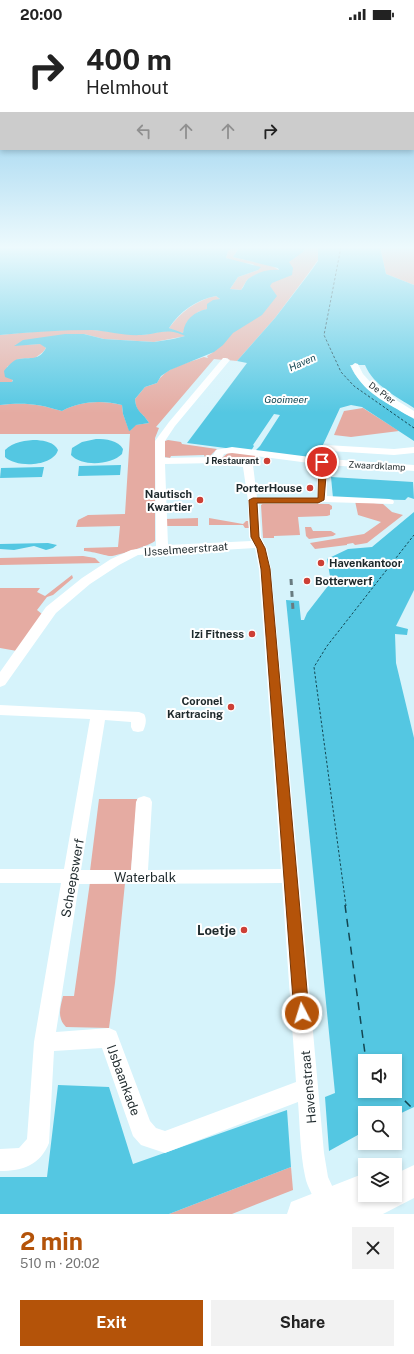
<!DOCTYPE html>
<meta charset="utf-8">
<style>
body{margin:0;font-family:"Public Sans",sans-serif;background:#f2f2f2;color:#222;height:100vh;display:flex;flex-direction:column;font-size:15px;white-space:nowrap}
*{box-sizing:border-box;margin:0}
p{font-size:13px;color:#767676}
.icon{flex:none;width:22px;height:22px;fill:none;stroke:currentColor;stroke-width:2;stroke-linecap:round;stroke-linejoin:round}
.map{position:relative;height:1186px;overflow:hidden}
.sheet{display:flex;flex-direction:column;background:#fff;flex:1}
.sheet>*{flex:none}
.hud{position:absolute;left:0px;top:0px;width:414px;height:122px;box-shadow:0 2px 6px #0003;background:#fff;color:#222;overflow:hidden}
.tools{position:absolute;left:358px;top:1026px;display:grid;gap:8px}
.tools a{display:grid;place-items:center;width:44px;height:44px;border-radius:0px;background:#fff;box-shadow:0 2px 6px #0003;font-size:20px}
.pin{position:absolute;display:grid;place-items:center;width:34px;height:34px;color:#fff;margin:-17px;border:2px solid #fff;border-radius:50%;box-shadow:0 1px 4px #0007}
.me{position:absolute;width:44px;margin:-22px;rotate:355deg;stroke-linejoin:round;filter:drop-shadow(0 0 3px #0008)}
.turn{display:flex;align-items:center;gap:14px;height:84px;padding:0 20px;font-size:18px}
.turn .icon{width:52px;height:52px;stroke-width:2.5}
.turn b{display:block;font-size:28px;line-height:34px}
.lanes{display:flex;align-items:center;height:38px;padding:0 20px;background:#0003;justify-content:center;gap:20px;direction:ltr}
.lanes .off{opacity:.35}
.round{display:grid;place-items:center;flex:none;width:42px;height:42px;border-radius:0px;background:#f2f2f2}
.headline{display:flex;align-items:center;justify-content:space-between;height:68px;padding:0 20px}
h1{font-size:24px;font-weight:700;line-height:30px;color:#b45309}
.action{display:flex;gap:8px;margin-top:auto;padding:8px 20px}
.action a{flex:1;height:46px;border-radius:0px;background:#b45309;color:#fff;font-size:16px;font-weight:700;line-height:46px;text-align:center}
.action a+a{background:#f2f2f2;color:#222}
.status{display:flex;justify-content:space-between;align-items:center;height:28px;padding:0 20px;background:#fff;direction:ltr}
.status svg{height:11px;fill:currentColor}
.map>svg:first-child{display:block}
.green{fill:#e5aba2}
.water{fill:#54c7e2;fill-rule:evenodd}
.pier{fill:#d6f3fb}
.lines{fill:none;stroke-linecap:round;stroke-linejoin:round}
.ferry-far1{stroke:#134652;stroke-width:1;stroke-dasharray:2.5 2;stroke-linecap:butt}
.ferry{stroke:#134652;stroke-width:1.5;stroke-dasharray:8 6;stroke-linecap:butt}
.street{fill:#fff;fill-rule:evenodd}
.secondary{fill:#fff;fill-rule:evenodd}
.rail{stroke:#697b80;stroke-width:3;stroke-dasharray:6 6;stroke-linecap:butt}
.route{fill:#b45309;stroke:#753606}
.poi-dot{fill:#cd3f35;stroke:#fff;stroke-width:1.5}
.labels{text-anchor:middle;stroke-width:4;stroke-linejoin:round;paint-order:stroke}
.far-street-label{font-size:9px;fill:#1e292c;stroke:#fff}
.far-poi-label{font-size:9px;font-weight:bold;fill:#1e292c;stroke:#fff;text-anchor:end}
.far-water-label{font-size:10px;font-style:italic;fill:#134652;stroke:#fff}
.poi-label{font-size:11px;font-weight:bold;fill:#1e292c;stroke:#fff;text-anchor:end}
.street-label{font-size:11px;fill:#1e292c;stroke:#fff}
.near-street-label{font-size:13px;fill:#1e292c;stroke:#fff}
.near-poi-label{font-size:13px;font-weight:bold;fill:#1e292c;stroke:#fff;text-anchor:end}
</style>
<div class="status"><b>20:00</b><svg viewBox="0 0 49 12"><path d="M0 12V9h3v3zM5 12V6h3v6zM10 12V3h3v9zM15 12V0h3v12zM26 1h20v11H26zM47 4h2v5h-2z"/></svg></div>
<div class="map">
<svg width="414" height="1186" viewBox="0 0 414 1186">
<rect width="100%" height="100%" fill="#d6f3fb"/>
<g class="green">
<path d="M306 219H318V232L308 246 275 290 237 333 227 332 228 330 224 332 214 331 156 399 159 400 155 410V513C151 517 119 527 112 528 110 529 91 523 84 523V520L118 519 120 498 76 499 78 492 88 487 125 486 130 406H0V377C24 374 39 376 62 383 80 373 101 372 122 377L123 386 129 402H131L135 397 149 395C143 384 136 386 135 371L145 359 157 355C165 339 188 335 204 329L208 330 207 328 212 325 289 234 298 225 304 223Z"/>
<path d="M380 219H414V257L386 246Z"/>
<path d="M232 220H239L233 229 272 238 279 242 257 246 247 252 241 262 230 261 238 249 258 242 253 236 236 234 226 230 228 223Z"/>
<path d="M216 268 220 271 208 281 198 284 187 294 183 305 179 304 186 308 154 314 104 311 84 306 15 317 41 316 46 320 43 324 35 330 18 331 7 339 13 351 12 354H0V307C30 304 62 301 93 302 108 303 123 306 139 307 151 307 162 302 175 303L169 300C181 284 196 272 216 268Z"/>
<path d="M363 380 399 403 351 409 334 407 344 383Z"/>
<path d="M168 412 181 414 182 416 217 421 209 429H205L204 427 171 428 170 430 165 429V413Z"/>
<path d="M229 424 257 427 253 434 250 435 241 432 222 430Z"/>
<path d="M355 473 383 476 392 484 403 487 367 515 355 517 353 515 347 516V517L315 521 310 515 364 506 381 494 358 487Z"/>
<path d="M264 475 329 476 332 478V481L330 482V487L327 488 298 489 300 507 274 508V510H263L261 477Z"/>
<path d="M198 490V498H165V491Z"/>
<path d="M209 490 243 496 246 493H248L249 500H245L243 497H209Z"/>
<path d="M305 499H311L313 503H331L336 506 333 508 309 511 306 508Z"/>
<path d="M83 528 95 530 100 535 0 537V530Z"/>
<path d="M72 547 73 550 53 567 47 569 37 582 42 586 17 623 0 620V560H40L37 564 45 568Z"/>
<path d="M99 771H137L131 843H90Z"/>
<path d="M90 854 125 855 115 955 109 1000 66 999C57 990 60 980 63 968H74Z"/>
<path d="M291 1139 293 1162 232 1186H169Z"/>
</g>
<g class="water">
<path d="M0 219H306L303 224 289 234 293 240 292 247 272 255 270 258 277 268 262 287 233 305 223 317 214 324 170 342 161 348 157 355 145 359 135 371C136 385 143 384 149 395L136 397 131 402 129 403 123 386 122 377C102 372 80 373 62 383 39 376 24 374 0 377V354H12L13 352 5 349 4 343C7 339 14 331 19 331 30 329 39 333 46 320L40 316 14 318 23 312 65 306H84L104 311 154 314 173 311 185 308C167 299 159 306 141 307 124 308 108 303 92 302 61 302 30 304 0 307ZM232 220H239L233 229 278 240 279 242C269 241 257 244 248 251 245 254 244 259 241 262L230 261 238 249 258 242 261 239 226 230 228 223ZM216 268 220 271 213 272 207 276V281C194 284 185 291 183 305L169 300C180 283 196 272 216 268Z"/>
<path d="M318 219H380L386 246 414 257V380C396 368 374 358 365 337H350C361 363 391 376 414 391V413L362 379 351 377 340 380 316 432 187 415 247 335 237 333 275 290 308 247 318 233Z"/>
<path d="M96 411C106 411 118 412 123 421L122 426C111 437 82 439 71 427L72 420 82 414Z"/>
<path d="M37 412C45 413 54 414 58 422 53 439 16 440 5 429V422C13 414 26 412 37 412Z"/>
<path d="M121 437 120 447 78 448 79 438Z"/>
<path d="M44 439 42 449 0 450 1 440Z"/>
<path d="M331 449 413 454 414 471 408 469 405 472 333 470Z"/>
<path d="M414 484V562L396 598 408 601 407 607 395 606 396 635 414 710V1079L395 1088V1085H365V1103L329 1123 325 1069 335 1065 286 572 299 573 301 592H304L307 585 331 554 327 531 348 521 372 519ZM365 1033H395V1063H365Z"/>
<path d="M48 515 57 517 53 520 46 522 34 518 14 522 0 521V516Z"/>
<path d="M58 1057 109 1059 133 1136 287 1082 291 1139 169 1186H0V1149H47Z"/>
</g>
<path class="pier" d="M274 386 280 387 260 418 255 423H251L254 418 253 417Z"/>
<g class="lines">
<g class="ferry-far1">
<path d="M341 219 324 307 341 344 354 358 414 400"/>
<path d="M346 878 314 639 327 618 414 507"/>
</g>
<g class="ferry">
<path d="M345 877 366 1033"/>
<path d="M395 1063 411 1079"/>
</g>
<g class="street">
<path d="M223 330H226L230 332 175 398 165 413V430L212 429 216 422 232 419 318 430 321 420 326 417 394 421 414 419V425L394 427 330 423 328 431 414 437V443L327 437V468L389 471 393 472 394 474 393 476 324 474 318 476H259L261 509 267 521 271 541 324 1125 328 1149 340 1175 339 1186H315C317 1168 308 1164 305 1148 300 1124 300 1099 298 1074L165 1125 141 1117 133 1108 102 1020 54 1023 49 1115C40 1137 23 1143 0 1143V1121L19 1120 27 1111 34 1014 61 855H0V841H64L90 691 0 687V677L139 684 144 686C147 691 146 697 143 703L138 704 133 703 131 699V694L105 692 81 842H131L136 774 138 770 144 768 150 770 152 774 148 842 281 841 259 541 255 520 138 527 119 537 90 556 56 585 5 657 0 659V644L46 579 82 550 111 531 131 522 156 518 155 413 169 394ZM232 425 317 436V469L257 470 253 437 248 434 222 430 224 426ZM216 435 243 439 248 473 249 509 251 513 168 517 165 436ZM282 855 296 1054 165 1103 156 1100 150 1093 116 1003 109 1000 56 1004 79 856Z"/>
<path d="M355 335 358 336 363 346 375 359 414 383V390C408 388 402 384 397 381 377 370 360 359 351 338Z"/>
</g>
<path class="secondary" d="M414 1137V1170L383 1186H287L291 1174 365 1145V1167H395V1146Z"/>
<path class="rail" d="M291 551 293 582"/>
</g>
<linearGradient id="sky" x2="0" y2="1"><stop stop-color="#6dbce6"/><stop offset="0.57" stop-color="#edfafd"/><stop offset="1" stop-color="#edfafd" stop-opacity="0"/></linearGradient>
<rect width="414" height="385" fill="url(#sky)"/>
<path class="route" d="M319 432H322L325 434 326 448 324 472 318 475H257L259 509 265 520 270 541 309 985 306 989 302 991 297 989 294 985 261 541 257 520 251 509 249 472 253 470H318Z"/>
<g class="poi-dot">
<circle cx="267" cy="433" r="4"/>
<circle cx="310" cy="460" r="4"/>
<circle cx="200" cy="472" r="4"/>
<circle cx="321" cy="535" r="4"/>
<circle cx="307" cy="553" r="4"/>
<circle cx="252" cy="606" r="4"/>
<circle cx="231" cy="679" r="4"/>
<circle cx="244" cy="902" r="4"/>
</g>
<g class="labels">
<g class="far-street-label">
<text transform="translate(382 365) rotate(36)" y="3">De Pier</text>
<text transform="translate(377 438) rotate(3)" y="3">Zwaardklamp</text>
</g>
<g class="far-poi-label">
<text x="259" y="436">J Restaurant</text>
</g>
<g class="far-water-label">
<text transform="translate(302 334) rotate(-24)" y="4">Haven</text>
<text x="286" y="375">Gooimeer</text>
</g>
<g class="poi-label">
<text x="302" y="464">PorterHouse</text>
<text x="192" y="470">Nautisch<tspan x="192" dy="13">Kwartier</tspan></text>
<text x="329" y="539" text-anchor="start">Havenkantoor</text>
<text x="315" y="557" text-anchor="start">Botterwerf</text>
<text x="244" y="610">Izi Fitness</text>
<text x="223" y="677">Coronel<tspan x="223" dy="13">Kartracing</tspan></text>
</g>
<g class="street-label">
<text transform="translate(186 521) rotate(-4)" y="4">IJsselmeerstraat</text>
</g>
<g class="near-street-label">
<text x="145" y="854">Waterbalk</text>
<text transform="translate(72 850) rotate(-80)" y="5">Scheepswerf</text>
<text transform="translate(124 1052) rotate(70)" y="5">IJsbaankade</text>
<text transform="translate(308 1059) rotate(-95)" y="5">Havenstraat</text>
</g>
<g class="near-poi-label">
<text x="236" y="907">Loetje</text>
</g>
</g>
</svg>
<div class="tools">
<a><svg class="icon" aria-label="sound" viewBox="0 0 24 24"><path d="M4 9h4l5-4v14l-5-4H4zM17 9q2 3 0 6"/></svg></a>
<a><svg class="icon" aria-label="search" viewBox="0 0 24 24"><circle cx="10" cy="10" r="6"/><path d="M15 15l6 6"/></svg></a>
<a><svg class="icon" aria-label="layers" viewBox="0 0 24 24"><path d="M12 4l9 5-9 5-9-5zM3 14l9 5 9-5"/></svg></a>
</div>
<div class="pin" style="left:322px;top:434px;background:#d93025"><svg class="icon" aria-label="arrive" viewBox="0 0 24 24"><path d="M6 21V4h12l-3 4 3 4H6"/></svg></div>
<svg class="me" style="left:302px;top:985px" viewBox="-20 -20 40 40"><circle r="17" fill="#b45309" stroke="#fff" stroke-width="3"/><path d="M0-11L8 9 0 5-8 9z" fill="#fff"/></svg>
<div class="hud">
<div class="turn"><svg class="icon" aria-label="right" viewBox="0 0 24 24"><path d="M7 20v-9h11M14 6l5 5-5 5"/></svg><div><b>400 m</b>Helmhout</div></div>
<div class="lanes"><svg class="icon off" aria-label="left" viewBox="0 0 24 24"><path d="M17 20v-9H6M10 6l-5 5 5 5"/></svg><svg class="icon off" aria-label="ahead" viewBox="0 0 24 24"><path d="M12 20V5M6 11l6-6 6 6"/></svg><svg class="icon off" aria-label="ahead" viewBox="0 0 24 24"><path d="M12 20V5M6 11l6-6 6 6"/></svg><svg class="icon" aria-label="right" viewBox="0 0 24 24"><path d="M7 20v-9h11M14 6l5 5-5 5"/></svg></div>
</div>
</div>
<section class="sheet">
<div class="headline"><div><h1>2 min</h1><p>510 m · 20:02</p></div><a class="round"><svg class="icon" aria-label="close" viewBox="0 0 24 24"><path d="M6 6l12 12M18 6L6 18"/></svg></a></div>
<div class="action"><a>Exit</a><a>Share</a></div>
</section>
